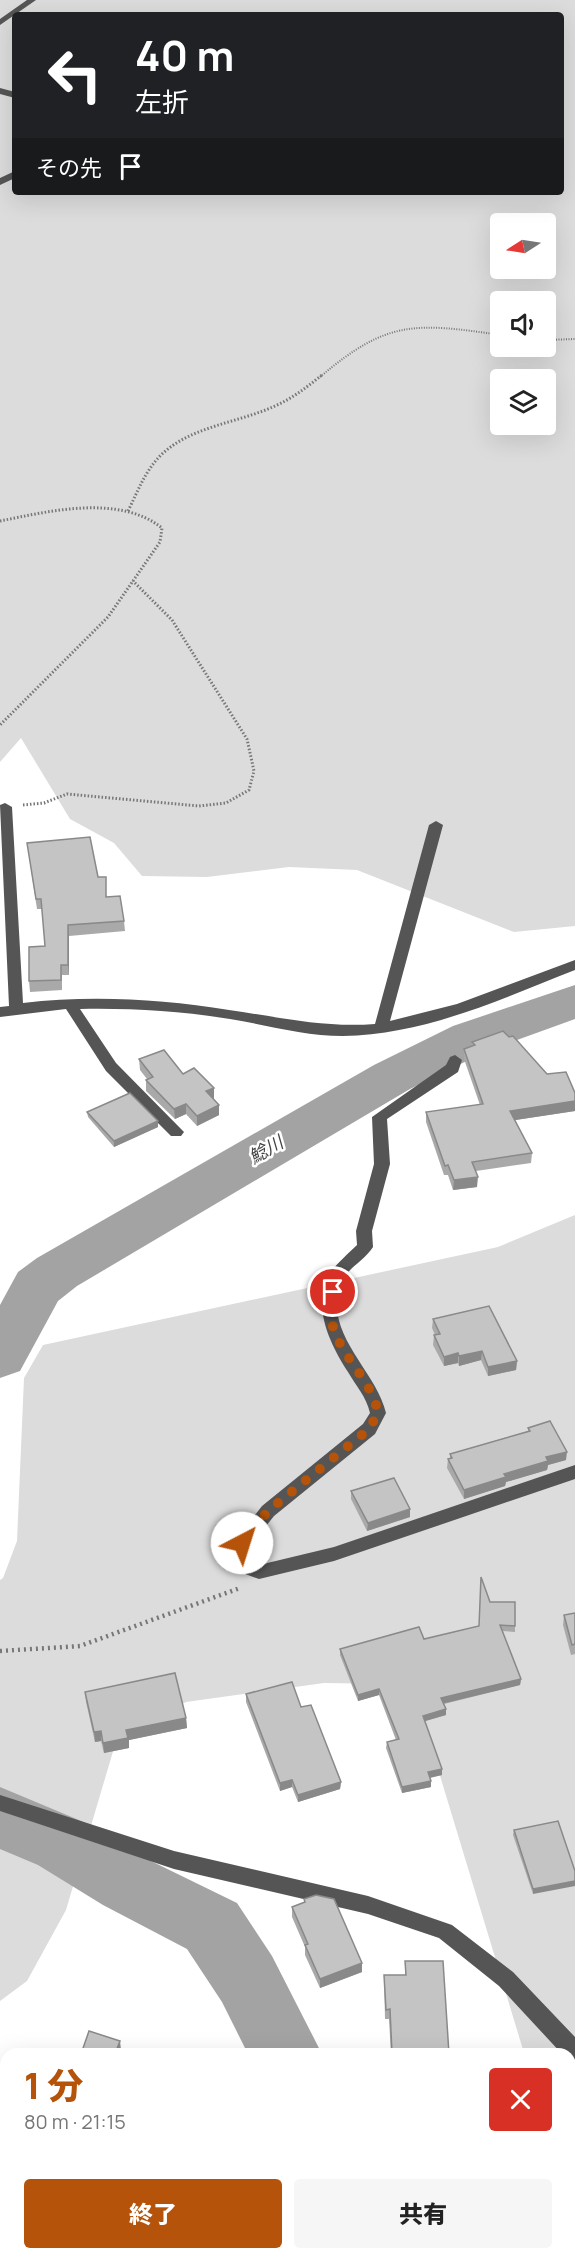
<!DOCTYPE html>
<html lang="ja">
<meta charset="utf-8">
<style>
body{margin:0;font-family:Manrope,"Noto Sans JP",sans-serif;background:#f6f6f6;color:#222;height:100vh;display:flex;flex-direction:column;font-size:22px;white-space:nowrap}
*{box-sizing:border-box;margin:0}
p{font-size:20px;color:#767676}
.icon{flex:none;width:33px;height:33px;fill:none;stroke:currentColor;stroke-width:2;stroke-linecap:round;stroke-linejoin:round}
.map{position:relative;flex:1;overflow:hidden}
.details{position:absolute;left:0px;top:2048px;width:576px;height:212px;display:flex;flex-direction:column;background:#fff;border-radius:18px 18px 0 0;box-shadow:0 6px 24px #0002}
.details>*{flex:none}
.top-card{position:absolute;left:12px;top:12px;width:552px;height:183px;border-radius:6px;box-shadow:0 6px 24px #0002;background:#202124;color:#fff;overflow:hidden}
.needle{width:39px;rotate:258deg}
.tools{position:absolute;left:490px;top:213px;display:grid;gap:12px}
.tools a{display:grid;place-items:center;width:66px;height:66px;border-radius:6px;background:#fff;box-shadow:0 6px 24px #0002;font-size:30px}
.pin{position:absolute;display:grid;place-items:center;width:51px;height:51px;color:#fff;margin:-26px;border:3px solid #fff;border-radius:50%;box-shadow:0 2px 6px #0007}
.me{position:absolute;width:66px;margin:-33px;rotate:40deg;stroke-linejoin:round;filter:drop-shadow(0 0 4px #0008)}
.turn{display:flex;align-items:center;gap:21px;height:126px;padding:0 24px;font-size:27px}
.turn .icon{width:78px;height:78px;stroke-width:2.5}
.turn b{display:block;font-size:42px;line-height:51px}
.then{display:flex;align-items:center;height:57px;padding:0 24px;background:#0003;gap:12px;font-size:22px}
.round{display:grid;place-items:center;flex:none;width:63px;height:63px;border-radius:6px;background:#f6f6f6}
.overview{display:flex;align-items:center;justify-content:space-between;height:102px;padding:0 24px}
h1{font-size:36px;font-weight:800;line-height:45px;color:#b45309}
.button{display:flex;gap:12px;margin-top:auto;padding:12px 24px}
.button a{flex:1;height:69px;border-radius:6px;background:#b45309;color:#fff;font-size:24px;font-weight:800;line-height:69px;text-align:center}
.button a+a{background:#f6f6f6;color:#222}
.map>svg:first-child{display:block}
.green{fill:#dcdcdc;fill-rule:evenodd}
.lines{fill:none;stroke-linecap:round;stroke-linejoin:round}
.river{fill:#a3a3a3;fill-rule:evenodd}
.path-far2{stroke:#777;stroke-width:2;stroke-dasharray:1 1.5;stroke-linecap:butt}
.path-far1{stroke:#777;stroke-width:3;stroke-dasharray:1.5 2;stroke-linecap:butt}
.path{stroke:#777;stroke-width:4.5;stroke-dasharray:2 4;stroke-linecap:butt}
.minor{fill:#555;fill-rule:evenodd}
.wall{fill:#a9a9a9}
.shaded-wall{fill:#898989}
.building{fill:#c4c4c4;stroke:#898989;stroke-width:1.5}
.route{stroke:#b45309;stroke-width:10;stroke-dasharray:0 18}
.labels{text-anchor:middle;stroke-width:5;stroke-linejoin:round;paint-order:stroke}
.water-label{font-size:18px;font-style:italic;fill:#444;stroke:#fff}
</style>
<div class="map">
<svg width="575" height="2258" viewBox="0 0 575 2258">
<rect width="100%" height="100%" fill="#fff"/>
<g class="green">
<path d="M0 0H575V926L514 932 357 870 289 867 207 877 142 876 114 843 70 819 21 738 0 762ZM15 15H561V192H15ZM501 224H546V268H501ZM501 302H546V346H501ZM501 380H546V424H501Z"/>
<path d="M575 1215V2180L570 2173V2054L524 2053 421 1713 392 1684 324 1683 186 1702 117 1738 66 1910 27 1981 0 2001V1580L3 1578 17 1541 24 1378 43 1345 498 1247Z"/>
</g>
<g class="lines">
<g class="river">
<path d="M575 985V1019L489 1050 410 1089 77 1286 58 1301 20 1371 0 1378V1305L18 1272 37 1258 374 1065 453 1026Z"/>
<path d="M0 1787 86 1823 151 1861 237 1903 272 1956 322 2054H248L222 2002 187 1949 103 1905 38 1865 0 1849Z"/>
<path d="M575 2046V2116L570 2117V2054H554Z"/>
</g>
<g class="path-far2">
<path d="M546 340 575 339"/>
<path d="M320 377C388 319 416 323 501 335"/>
</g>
<g class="path-far1">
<path d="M128 511C138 491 145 471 161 455 191 426 238 423 275 406 293 398 307 387 322 375"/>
<path d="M0 521C50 511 119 494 162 528L160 542 108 617 0 725"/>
<path d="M23 805 44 803 67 794 199 806 226 803 249 790 254 771 247 739 172 620 133 581"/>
</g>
<path class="path" d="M0 1651 80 1646 240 1588"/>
<g class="minor">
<path d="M27 0H36L0 25V19Z"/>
<path d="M0 88 15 92V98L0 94Z"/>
<path d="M15 171V178L0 185V178Z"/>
<path d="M5 803 12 807 23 1003C91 995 161 999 229 1010 279 1017 324 1028 375 1024L429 825 436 821 443 825 390 1021 457 1004 575 960V970C501 999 424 1035 343 1036 305 1036 267 1025 230 1019 180 1011 130 1008 80 1009L116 1063 184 1132 181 1136H171L106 1071 66 1009 0 1017V1007L9 1006 0 805Z"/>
<path d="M455 1055 462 1060 458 1072 387 1119 390 1164 372 1231 373 1247C365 1260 349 1267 342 1281 320 1332 376 1369 386 1413L375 1434 274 1516 251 1545 252 1562 259 1565 334 1547 575 1465V1479L334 1561 259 1579 237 1571 234 1566 233 1543 262 1506 363 1424 370 1413C366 1396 356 1386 348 1372 330 1344 310 1304 331 1272 338 1262 348 1254 357 1245L356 1231 374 1164 372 1117 446 1065 450 1057Z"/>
<path d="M0 1795 174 1851 368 1896 452 1925 513 1972 575 2037V2071L570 2069V2054H562L499 1986 439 1938 368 1914 174 1869 0 1811Z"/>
</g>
</g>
<g class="wall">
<path d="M27 843 98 877 107 897 124 921 125 931 69 936V975H62V990L30 992 29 981 45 946 42 909H37Z"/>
<path d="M509 1037 547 1074 575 1093V1111L515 1120 532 1153 531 1163 476 1171 477 1187 453 1190 448 1175H444L426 1122V1112L480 1105 464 1059V1049L472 1046V1042Z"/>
<path d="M139 1059 183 1074 214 1098H213L219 1105V1115L197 1126 186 1114 175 1119 146 1091V1080L147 1079 140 1070Z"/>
<path d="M87 1112 158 1127 114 1147 88 1117Z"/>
<path d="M433 1319 517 1361 516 1370 488 1376 481 1360 459 1366 458 1363 444 1366 433 1345 434 1335H435L432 1328Z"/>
<path d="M528 1428 566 1460 548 1465 547 1470 506 1482 505 1486 464 1499 447 1468 448 1459H450V1454L528 1431Z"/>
<path d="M351 1491 410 1517 367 1531 351 1499Z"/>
<path d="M490 1602 515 1626V1632L502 1631 521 1679 520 1685 444 1704 446 1709V1715L425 1721 442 1775 430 1778 431 1787 402 1793 386 1748 387 1742 396 1740 379 1695 358 1701 340 1655V1649L424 1639 479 1626Z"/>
<path d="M575 1613V1654L571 1655 563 1625 564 1615Z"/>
<path d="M85 1692 186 1718 187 1728 129 1740V1748L104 1753 101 1741 95 1742 86 1702Z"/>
<path d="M246 1694 301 1707 341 1782 340 1789 298 1802 292 1787 280 1791 246 1702Z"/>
<path d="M558 1821 533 1894 513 1835 514 1830Z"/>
<path d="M304 1899 362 1972 320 1988 305 1955V1947L292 1917V1907L304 1903Z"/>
<path d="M405 1961 449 2054H391L389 2019H385L384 1975H405Z"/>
</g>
<g class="shaded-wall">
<path d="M68 925 69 936V975L68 965Z"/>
<path d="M214 1088V1098L206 1102V1091Z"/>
<path d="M575 1101V1111L509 1121 510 1111Z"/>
<path d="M186 1104V1114L175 1119 174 1109Z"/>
<path d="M219 1105V1115L197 1126V1116Z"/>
<path d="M158 1121V1127L114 1147V1141Z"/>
<path d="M478 1177 477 1187 453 1190 454 1180Z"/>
<path d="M482 1351 481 1360 459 1366V1356Z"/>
<path d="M458 1353V1363L444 1366V1357Z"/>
<path d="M517 1361 516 1370 488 1376V1367Z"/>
<path d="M567 1452 566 1460 548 1465 547 1470 506 1482 505 1486 464 1499V1490L546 1457Z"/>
<path d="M410 1509V1517L367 1531 368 1523Z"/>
<path d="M521 1679 520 1685 441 1704V1698Z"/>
<path d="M379 1689V1695L358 1701V1695Z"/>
<path d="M446 1709V1715L422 1722 423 1716Z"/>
<path d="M186 1718 187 1728 129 1740V1748L104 1753 103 1743 126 1730Z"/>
<path d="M101 1731V1741L95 1742 94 1732Z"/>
<path d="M442 1769V1775L428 1778V1772Z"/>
<path d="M292 1780V1787L280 1791V1783Z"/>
<path d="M431 1781V1787L402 1793V1787Z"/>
<path d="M341 1782 340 1789 298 1802V1795Z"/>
<path d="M575 1881V1886L533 1894V1889Z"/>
<path d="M362 1963V1972L320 1988V1979Z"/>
<path d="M120 2041 121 2050 120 2054 116 2051Z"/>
</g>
<g class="building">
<path d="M90 837 98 877H106V897L120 896 124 921 68 925V965H61V980L29 981V947L45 946 41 899H36L27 843Z"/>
<path d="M503 1031 509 1037 513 1036 547 1074 566 1072 575 1093V1101L510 1111 532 1153 472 1162 478 1177 454 1180 448 1165 445 1166 426 1112 483 1104 464 1049 475 1045 472 1042Z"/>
<path d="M164 1050 183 1074 194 1068 214 1088 206 1091 219 1105 197 1116 186 1104 174 1109 146 1080 153 1077 139 1059Z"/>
<path d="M130 1093 158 1121 114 1141 87 1112Z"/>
<path d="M489 1306 517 1361 488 1367 482 1351 459 1356 458 1353 444 1357 434 1335 440 1334 433 1319Z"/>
<path d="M550 1421 567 1452 546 1457 548 1461 504 1474 506 1477 464 1490 448 1459 452 1458 450 1454 530 1431 528 1428Z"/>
<path d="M394 1478 410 1509 368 1523 351 1491Z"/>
<path d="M481 1577 490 1602H515V1626L500 1625 521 1679 441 1698 446 1709 423 1716 442 1769 428 1772 431 1781 402 1787 387 1742 399 1739 379 1689 358 1695 340 1649 419 1627 424 1639 479 1626Z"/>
<path d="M575 1613V1644L572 1645 564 1615Z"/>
<path d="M175 1673 186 1718 126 1730 128 1738 103 1743 101 1731 94 1732 85 1692Z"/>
<path d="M292 1682 301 1707 311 1705 341 1782 298 1795 292 1780 280 1783 246 1694Z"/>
<path d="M558 1821 575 1871V1881L533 1889 514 1830Z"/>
<path d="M316 1895 334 1899 362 1963 320 1979 305 1945 308 1944 292 1907 305 1902 304 1899Z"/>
<path d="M405 1961H443L449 2054H392L390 2009 386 2010 384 1975H406Z"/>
<path d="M89 2031 120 2041 116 2051 125 2054H81Z"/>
<path d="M336 2253H351L370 2258H334Z"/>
<path d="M418 2253H485L484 2258H417Z"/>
</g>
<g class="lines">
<path class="route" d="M242 1543 268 1511 369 1429 378 1413C370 1369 319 1344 333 1292"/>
</g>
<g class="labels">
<g class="water-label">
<text transform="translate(266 1150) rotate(-30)" y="6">鯰川</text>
</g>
</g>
</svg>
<div class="tools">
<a><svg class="needle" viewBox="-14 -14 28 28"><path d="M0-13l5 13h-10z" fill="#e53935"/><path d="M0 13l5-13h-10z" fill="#767676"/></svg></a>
<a><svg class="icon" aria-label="sound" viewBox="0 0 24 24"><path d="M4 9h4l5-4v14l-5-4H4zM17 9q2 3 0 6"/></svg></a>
<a><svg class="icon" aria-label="layers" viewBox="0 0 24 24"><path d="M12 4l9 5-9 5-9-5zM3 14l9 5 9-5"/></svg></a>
</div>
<div class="pin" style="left:333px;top:1292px;background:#d93025"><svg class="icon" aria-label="arrive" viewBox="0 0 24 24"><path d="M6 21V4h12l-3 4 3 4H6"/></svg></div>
<svg class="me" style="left:242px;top:1543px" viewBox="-20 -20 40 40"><circle r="19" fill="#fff"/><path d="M0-13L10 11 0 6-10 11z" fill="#b45309"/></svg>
<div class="top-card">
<div class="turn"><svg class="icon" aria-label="left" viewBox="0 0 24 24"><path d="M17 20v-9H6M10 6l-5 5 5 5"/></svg><div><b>40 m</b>左折</div></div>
<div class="then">その先<svg class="icon" aria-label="arrive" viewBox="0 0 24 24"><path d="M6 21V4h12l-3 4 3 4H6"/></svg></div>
</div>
<section class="details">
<div class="overview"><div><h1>1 分</h1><p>80 m · 21:15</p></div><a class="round" style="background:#d93025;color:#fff"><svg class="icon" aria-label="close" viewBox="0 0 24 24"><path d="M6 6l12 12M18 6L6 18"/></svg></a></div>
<div class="button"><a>終了</a><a>共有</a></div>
</section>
</div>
